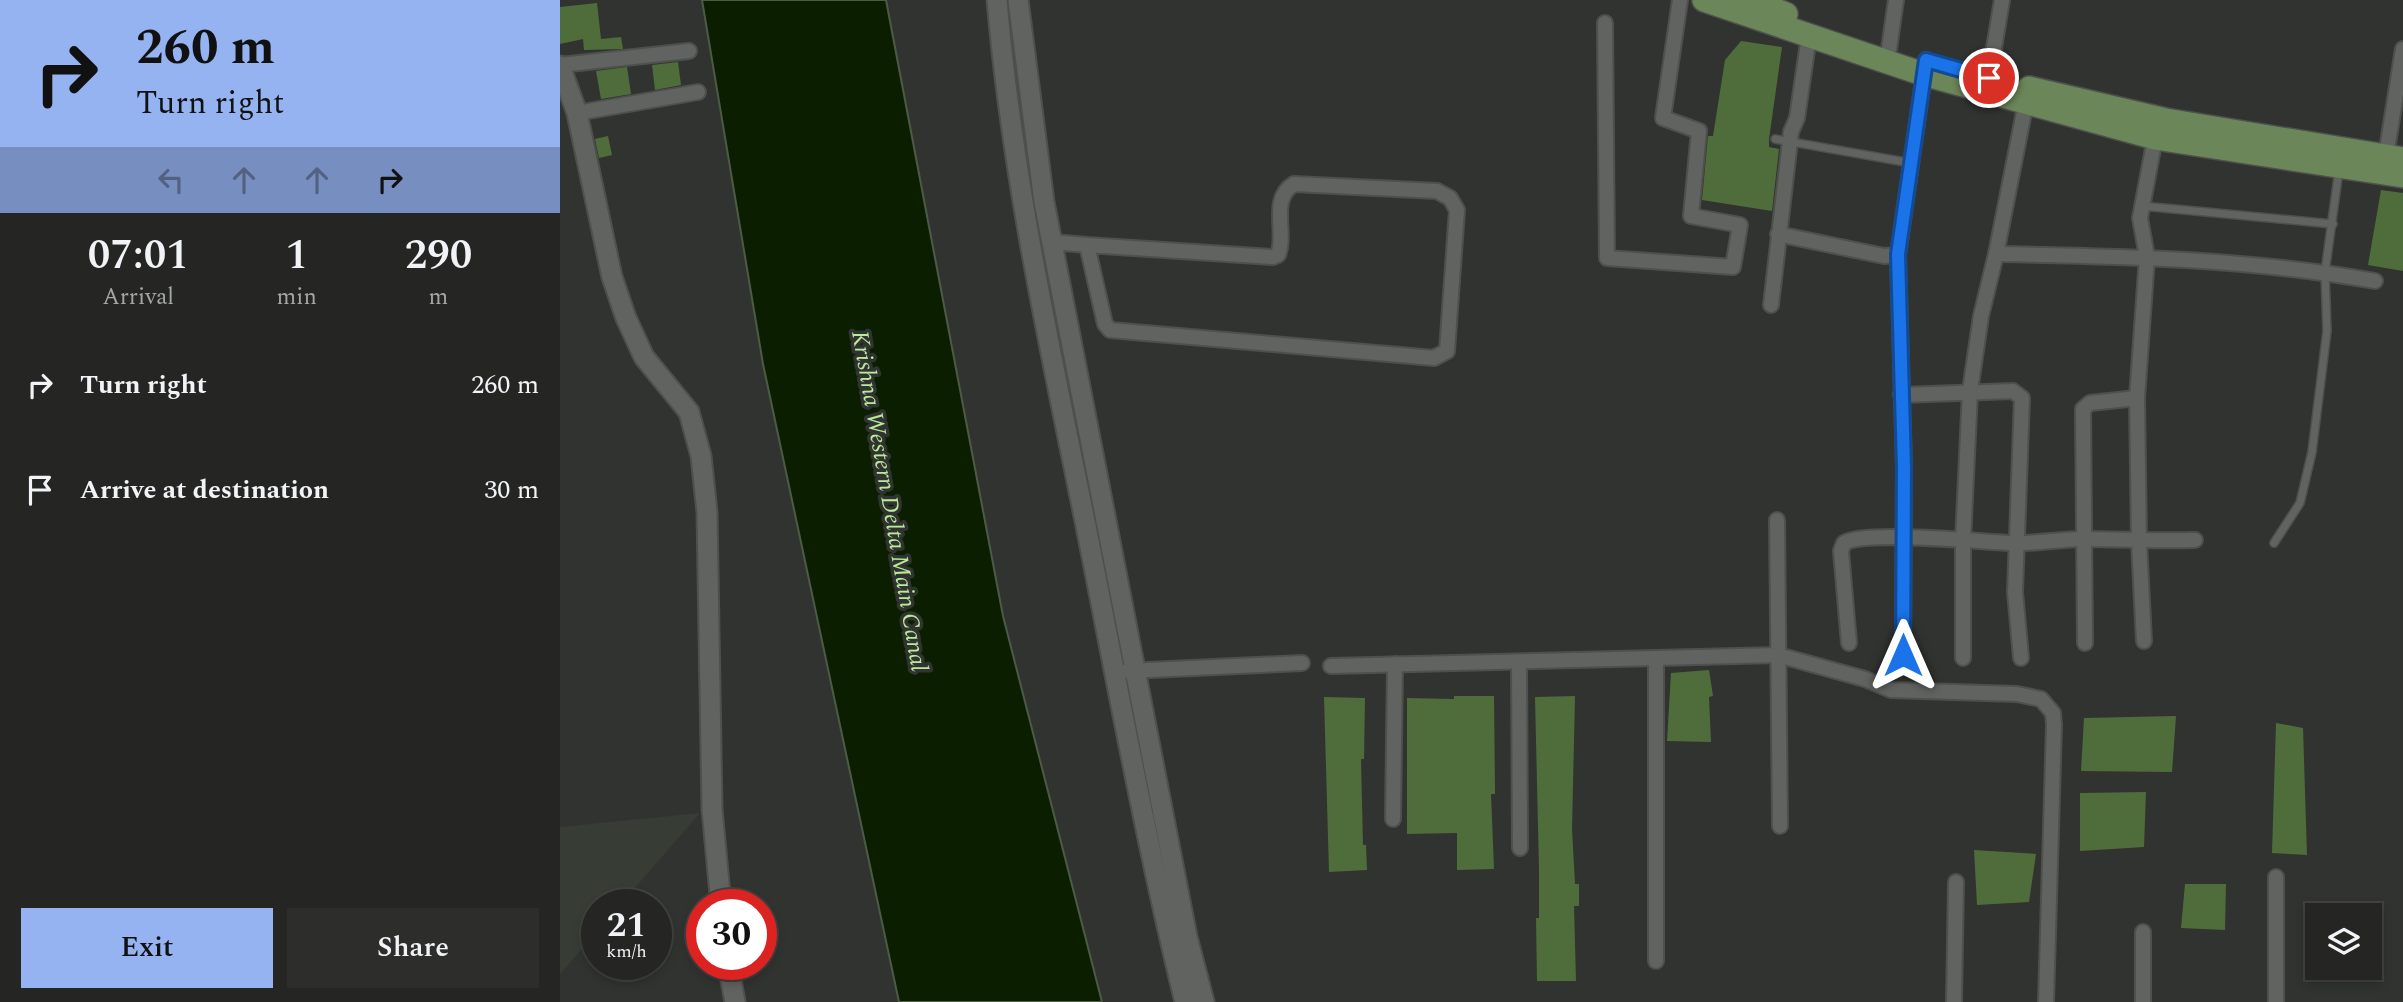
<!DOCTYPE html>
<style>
body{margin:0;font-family:Spectral,serif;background:#2d2e2c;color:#f1f3f6;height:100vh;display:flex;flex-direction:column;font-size:26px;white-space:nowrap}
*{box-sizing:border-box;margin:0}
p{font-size:23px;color:#a3a5a6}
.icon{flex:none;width:38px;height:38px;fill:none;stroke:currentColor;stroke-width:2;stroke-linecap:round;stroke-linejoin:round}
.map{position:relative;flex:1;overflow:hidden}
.drawer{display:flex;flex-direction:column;background:#252624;width:560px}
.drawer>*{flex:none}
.banner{background:#95b2f1;color:#111;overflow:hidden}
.controls{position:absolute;left:1745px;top:903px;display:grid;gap:14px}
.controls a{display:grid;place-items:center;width:77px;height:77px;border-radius:0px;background:#252624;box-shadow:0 4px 10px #0003,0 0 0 2px #424341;font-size:35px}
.speed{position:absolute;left:21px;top:889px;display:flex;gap:14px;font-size:35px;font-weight:700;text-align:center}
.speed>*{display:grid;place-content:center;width:91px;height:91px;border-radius:50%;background:#252624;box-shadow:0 4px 10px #0003,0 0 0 2px #424341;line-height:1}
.speed small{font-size:18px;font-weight:400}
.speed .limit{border:10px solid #d22;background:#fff;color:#111}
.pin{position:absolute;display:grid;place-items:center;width:60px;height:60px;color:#fff;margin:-30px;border:4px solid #fff;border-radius:50%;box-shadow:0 2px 7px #0007}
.me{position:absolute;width:77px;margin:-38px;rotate:0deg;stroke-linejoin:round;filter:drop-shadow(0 0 5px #0008)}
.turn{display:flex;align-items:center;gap:24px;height:147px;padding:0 21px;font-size:32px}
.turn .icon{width:91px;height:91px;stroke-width:2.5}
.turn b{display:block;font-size:49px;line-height:60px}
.lanes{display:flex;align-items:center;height:66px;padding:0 21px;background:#0003;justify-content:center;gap:35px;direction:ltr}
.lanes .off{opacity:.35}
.eta{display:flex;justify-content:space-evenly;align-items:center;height:119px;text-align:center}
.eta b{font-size:42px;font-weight:600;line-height:49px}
.cta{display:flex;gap:14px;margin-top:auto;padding:14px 21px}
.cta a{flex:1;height:80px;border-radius:0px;background:#95b2f1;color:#111;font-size:28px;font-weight:600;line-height:80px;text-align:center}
.cta a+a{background:#2d2e2c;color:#f1f3f6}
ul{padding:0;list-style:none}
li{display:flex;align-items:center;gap:21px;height:105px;padding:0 21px}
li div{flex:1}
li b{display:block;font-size:26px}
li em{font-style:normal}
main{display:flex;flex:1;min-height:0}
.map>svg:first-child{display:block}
.built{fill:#373c34}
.water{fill:#0b1f00;stroke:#4c5b45;stroke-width:2}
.building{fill:#4f6d3a}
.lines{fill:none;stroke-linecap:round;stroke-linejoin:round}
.lane-casing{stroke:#4e504d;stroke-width:10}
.street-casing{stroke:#4e504d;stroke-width:18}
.secondary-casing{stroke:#4e504d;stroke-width:23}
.primary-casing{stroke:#4e504d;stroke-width:26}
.lane{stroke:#616360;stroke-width:7}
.street{stroke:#616360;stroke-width:14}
.secondary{stroke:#616360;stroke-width:19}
.primary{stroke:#6b8659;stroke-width:23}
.route-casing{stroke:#114b97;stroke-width:18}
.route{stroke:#1a73e8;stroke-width:12}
.labels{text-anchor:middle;stroke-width:7;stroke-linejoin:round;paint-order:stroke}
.water-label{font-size:24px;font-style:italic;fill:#bae99b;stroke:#313330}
</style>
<main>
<section class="drawer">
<div class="banner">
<div class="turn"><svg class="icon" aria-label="right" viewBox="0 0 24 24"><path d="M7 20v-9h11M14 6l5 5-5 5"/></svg><div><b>260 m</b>Turn right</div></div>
<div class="lanes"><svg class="icon off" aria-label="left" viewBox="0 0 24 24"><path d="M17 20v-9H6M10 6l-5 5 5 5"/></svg><svg class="icon off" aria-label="ahead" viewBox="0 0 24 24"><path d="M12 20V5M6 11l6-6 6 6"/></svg><svg class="icon off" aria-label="ahead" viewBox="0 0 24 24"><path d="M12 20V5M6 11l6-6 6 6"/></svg><svg class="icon" aria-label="right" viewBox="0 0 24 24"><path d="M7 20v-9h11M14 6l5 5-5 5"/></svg></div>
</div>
<div class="eta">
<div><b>07:01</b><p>Arrival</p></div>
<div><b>1</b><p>min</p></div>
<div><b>290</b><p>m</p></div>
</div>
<ul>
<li><svg class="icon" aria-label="right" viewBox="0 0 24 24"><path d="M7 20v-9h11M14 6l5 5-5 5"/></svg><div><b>Turn right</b></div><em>260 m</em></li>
<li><svg class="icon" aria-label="arrive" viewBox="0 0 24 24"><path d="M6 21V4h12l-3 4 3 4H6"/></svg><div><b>Arrive at destination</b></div><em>30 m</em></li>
</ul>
<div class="cta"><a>Exit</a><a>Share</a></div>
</section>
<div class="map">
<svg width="1843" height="1002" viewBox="0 0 1843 1002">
<rect width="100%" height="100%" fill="#313330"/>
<path class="built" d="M140 813 60 905H37V932L0 974V827Z"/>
<path class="water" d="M142 0H326L443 616 542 1002H339L203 364Z"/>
<g class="building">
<path d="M37 3 41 39 61 37 63 49 24 50 23 39 0 44V7Z"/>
<path d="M1181 41 1222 47 1209 139V147L1219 149 1212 211 1142 200 1148 136H1153L1165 60Z"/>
<path d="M118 62 121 85 95 90 92 65Z"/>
<path d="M67 67 71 94 41 99 36 71Z"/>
<path d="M48 136 52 155 39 158 35 139Z"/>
<path d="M1821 190 1843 193V271L1808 265Z"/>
<path d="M1149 670 1153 696 1149 697 1151 742 1107 741 1111 673Z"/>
<path d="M894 696H934L935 794H931L934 869 897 870V833L847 834V698L894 699Z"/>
<path d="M1015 696 1012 829 1015 884H1019V906H1014L1016 981H977L976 918H979V869L975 697Z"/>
<path d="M764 697 805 698 804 759H801L803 845H806L807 870 769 872Z"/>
<path d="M1616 716 1612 772 1521 771 1524 718Z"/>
<path d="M1716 723 1743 728 1747 855 1712 853Z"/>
<path d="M1586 792 1584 847 1520 851V793Z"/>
<path d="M1414 850 1476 854 1469 902 1417 905Z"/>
<path d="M1625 884H1666L1665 930 1621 928Z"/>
</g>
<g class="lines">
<g class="lane-casing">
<g id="lane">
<path d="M1215 139 1351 163"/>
<path d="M1582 206 1773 224"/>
<path d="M1714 543 1740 503 1752 452 1767 331 1765 272 1779 170"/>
</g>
</g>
<g class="street-casing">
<g id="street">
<path d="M1045 23 1047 258 1173 267 1180 225 1131 216 1139 131 1103 118 1120 0"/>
<path d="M1324 61 1329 49 1336 0"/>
<path d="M0 65 129 51"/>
<path d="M1424 91 1429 78 1442 0"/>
<path d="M17 113 138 92"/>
<path d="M1826 156 1843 49"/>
<path d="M1218 234 1324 256 1338 255"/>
<path d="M491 242 527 245 545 324 550 330 874 358 887 351 897 210 890 198 877 191 734 184C709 199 727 232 718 255L713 257 527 245"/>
<path d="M1436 254C1562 256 1690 259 1815 281"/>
<path d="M1211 305 1231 132 1237 118 1249 36"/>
<path d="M1341 395 1453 391 1462 398 1455 592 1461 658"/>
<path d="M1217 520 1220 826"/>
<path d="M1584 641 1579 542 1577 398 1587 257 1580 218 1595 138"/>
<path d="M1289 643 1281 551 1284 543C1304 530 1422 542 1453 543 1476 544 1500 539 1523 539 1560 539 1597 541 1635 540"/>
<path d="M1525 643 1523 409 1530 403 1577 398"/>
<path d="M1343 655 1344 467 1338 255 1366 60"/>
<path d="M1403 658V541L1410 391 1421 316 1436 254 1466 102"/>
<path d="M959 662 960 848"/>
<path d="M771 666 1218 655 1305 679 1331 690 1457 694 1481 699 1493 713 1494 725 1486 1002"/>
<path d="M567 671 742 663"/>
<path d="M833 819 835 664"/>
<path d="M1716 877V1002"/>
<path d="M1096 961V658"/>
<path d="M1394 1002 1396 882"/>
<path d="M1583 1002V932"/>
</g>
</g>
<g class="secondary-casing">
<g id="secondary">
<path d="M437 0C452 176 490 348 525 521 557 682 586 843 625 1002"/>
<path d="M458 0 484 202 627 937 644 1002"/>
<path d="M0 66 17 113 52 277 66 318 84 357 129 412 141 456 147 512 152 809 161 905"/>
<path d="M168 964 175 1002"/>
</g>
</g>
<g class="primary-casing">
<g id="primary">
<path d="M1144 0 1363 74 1595 138 1843 176"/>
<path d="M1190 0 1226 14"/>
<path d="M1469 88 1606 120 1843 159"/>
</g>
</g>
<use href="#lane" class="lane"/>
<use href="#street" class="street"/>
<use href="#secondary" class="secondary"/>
<use href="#primary" class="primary"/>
</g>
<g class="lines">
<g class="route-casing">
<path id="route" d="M1343 655 1344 467 1338 254 1366 60 1429 78"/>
</g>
<use href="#route" class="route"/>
</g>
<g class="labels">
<g class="water-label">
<text transform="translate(330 501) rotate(80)" y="8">Krishna Western Delta Main Canal</text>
</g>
</g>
</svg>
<div class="controls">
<a><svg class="icon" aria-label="layers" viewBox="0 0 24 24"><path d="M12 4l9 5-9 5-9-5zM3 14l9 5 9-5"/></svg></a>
</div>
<div class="speed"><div>21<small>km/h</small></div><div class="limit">30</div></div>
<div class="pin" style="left:1429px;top:78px;background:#d93025"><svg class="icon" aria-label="arrive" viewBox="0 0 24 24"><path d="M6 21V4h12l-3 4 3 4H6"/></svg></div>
<svg class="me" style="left:1343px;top:655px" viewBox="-20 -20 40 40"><path d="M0-17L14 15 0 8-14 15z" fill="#1a73e8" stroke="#fff" stroke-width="4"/></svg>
</div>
</main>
